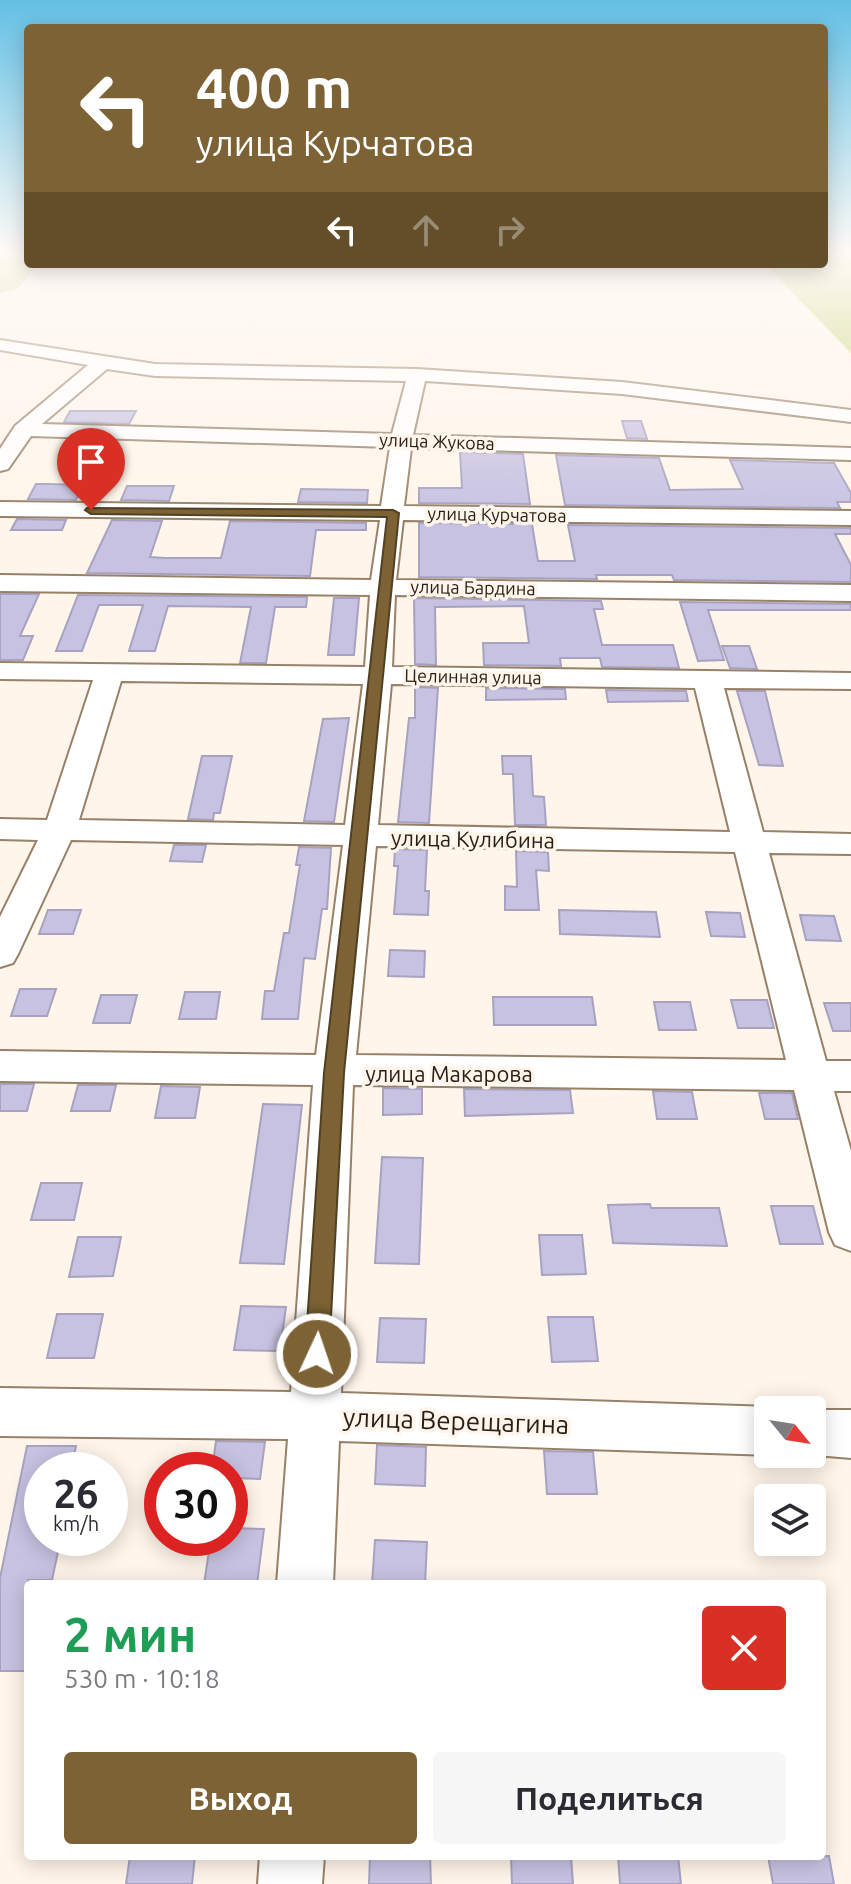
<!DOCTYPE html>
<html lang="ru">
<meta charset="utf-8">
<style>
body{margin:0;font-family:Ubuntu,sans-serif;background:#f7f7f7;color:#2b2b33;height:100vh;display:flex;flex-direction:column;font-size:30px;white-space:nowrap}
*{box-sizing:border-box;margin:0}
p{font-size:26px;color:#7c7c81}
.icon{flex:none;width:44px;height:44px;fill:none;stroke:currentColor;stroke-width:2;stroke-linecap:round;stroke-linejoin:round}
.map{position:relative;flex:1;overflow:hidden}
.details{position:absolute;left:24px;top:1580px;width:802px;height:280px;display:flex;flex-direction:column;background:#fff;border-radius:8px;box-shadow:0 4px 20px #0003}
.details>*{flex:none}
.hud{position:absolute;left:24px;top:24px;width:804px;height:244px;border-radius:8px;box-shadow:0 4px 20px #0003;background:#7c6234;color:#fff;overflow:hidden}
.needle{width:52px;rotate:120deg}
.buttons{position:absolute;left:754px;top:1396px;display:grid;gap:16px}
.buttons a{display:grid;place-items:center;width:72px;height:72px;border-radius:8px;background:#fff;box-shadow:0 4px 20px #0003;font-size:40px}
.speed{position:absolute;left:24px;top:1452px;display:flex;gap:16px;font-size:40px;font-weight:700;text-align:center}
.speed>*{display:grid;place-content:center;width:104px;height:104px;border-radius:50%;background:#fff;box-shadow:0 4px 20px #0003;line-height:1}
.speed small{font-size:20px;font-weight:400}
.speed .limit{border:12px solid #d22;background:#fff;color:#111}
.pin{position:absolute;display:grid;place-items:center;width:68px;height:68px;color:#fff;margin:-82px -34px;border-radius:50% 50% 50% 0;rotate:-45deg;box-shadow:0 0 8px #0007}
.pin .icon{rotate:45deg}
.me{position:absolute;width:88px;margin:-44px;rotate:3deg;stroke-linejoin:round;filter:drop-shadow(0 0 6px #0008)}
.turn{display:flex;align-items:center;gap:28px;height:168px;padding:0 40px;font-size:36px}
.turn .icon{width:104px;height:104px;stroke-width:2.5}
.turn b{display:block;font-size:56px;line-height:68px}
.lanes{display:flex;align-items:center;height:76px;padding:0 40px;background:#0003;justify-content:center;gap:40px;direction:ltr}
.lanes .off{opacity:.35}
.round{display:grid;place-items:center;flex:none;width:84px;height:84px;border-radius:8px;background:#f7f7f7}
.head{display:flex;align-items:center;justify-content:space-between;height:136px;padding:0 40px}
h1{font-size:48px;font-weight:600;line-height:60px;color:#1e9e55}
.action{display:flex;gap:16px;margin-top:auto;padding:16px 40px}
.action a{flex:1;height:92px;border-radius:8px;background:#7c6234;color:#fff;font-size:32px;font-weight:600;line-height:92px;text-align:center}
.action a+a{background:#f7f7f7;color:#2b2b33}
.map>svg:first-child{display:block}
.forest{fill:#c4d170}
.building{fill:#c7c2e1;stroke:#a7a2c0;stroke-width:2}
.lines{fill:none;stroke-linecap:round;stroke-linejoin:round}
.minor-casing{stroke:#978169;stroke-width:4}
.minor{fill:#fff;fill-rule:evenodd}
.route{fill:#7c6234;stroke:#514022;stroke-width:2}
.labels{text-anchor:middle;stroke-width:7;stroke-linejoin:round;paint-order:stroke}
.far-street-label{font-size:18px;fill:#281f16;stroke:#fff5ea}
.street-label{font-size:22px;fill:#281f16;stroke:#fff5ea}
.near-street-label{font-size:26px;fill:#281f16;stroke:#fff5ea}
</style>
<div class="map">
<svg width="851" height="1884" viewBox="0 0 851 1884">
<rect width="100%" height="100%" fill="#fff5ea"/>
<g class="forest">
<path d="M0 252H28V264H39L17 289 0 293Z"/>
<path d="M824 252H851V353L765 264H824Z"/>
</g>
<g class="building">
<path d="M70 411H136L129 424 64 422Z"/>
<path d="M622 421H641L647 439 627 438Z"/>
<path d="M460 452 523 454 530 504 419 503V488H462Z"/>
<path d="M556 455 659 458 670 490 743 489 730 460 834 463 851 493V502H837L840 508 565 505Z"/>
<path d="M36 484H49L83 485 76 500 28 499Z"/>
<path d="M127 486H174L169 501 121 500Z"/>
<path d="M301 489 368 490 367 503 298 502Z"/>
<path d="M17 519 66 520 62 530H11Z"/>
<path d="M112 520 162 521 150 557 165 558H221L230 521 366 523V530H316L310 576 87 573Z"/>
<path d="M419 523 532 524 538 561H575L568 525 851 528V534H835L851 565V582L674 580 672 575H596L597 579 419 577Z"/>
<path d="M0 594H39L20 636H33L23 660H0Z"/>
<path d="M78 595 307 597 306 607H275L266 663H240L251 607 168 606 155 651H129L143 605H99L82 651H56Z"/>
<path d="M334 598H359L354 655H328Z"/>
<path d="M414 598 601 601 603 609H594L602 645H673L679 668 602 667 600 658H560L561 666 484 665 483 643H529L524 606 435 607 436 665 415 664Z"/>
<path d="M680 602 851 604V610H708L724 660 698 661Z"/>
<path d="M722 646H749L757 669 730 668Z"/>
<path d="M415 687 438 688 429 823 398 822 409 718H415Z"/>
<path d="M486 688 565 689 566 699 486 700Z"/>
<path d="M606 690 686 691 688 701 608 702Z"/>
<path d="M737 691H765L783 766 759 765Z"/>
<path d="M349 718 334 822 304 821 323 719Z"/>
<path d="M202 756H232L220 813H214L213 820 188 819Z"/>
<path d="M502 756H531L533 796 544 797 546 825H515L513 774H503Z"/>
<path d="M174 845H206L202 862 170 861Z"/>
<path d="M299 847 331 848 327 909H322L315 959 304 958 298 1019H262L265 991H274L284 933H289L300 865H296Z"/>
<path d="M395 849 427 850 425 891H429L428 915 394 914 398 866H394Z"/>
<path d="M516 851 548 852 549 871 536 870 539 910H505V886L517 887Z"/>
<path d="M48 910H81L73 934H39Z"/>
<path d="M559 910 656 912 660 937 560 934Z"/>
<path d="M706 912 740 913 745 937 711 936Z"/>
<path d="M800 915 834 916 841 941 806 940Z"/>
<path d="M390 950 425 951 424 977 388 976Z"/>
<path d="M20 989H56L47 1016H11Z"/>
<path d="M185 992H220L216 1019H179Z"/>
<path d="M101 995H137L130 1023H93Z"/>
<path d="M493 997H592L596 1025H494Z"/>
<path d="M731 1000H767L774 1028H738Z"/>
<path d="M654 1002H690L696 1030H659Z"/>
<path d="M824 1003H851V1031H833Z"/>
<path d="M0 1084H34L27 1111H0Z"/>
<path d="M78 1085H116L110 1111H71Z"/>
<path d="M161 1086 200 1087 195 1118H155Z"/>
<path d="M383 1088 422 1089V1114L383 1115Z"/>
<path d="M464 1089 570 1090 573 1113 465 1116Z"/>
<path d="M653 1091 692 1092 697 1119H657Z"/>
<path d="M759 1093H792L798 1119H765Z"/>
<path d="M263 1104 302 1105 284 1264 240 1263Z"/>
<path d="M382 1157 423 1158 419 1264 375 1263Z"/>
<path d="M41 1183H82L74 1220H31Z"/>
<path d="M650 1204 651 1208H719L727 1246 613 1243 608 1205Z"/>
<path d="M771 1206H813L823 1244H780Z"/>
<path d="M539 1235H582L586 1274 542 1275Z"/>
<path d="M78 1237H121L113 1276 69 1277Z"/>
<path d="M241 1306 286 1307 280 1351 234 1350Z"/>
<path d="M57 1314H103L94 1358H47Z"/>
<path d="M548 1317H593L598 1361 552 1362Z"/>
<path d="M380 1318 426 1319 424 1363 377 1362Z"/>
<path d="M216 1441 265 1442 260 1479 230 1478V1470H212Z"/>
<path d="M377 1445 426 1447 425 1486 375 1484Z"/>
<path d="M27 1446H76L71 1470H42V1538H61L52 1580H28V1671H0V1578Z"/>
<path d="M544 1451 593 1452 597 1494H547Z"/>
<path d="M230 1528 264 1529 257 1584H204L211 1538H230Z"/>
<path d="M375 1540 427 1542 425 1584H372Z"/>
<path d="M130 1856H195L192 1884H126Z"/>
<path d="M370 1856H430L431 1884H369Z"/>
<path d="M511 1856H571L573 1884H512Z"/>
<path d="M618 1856H678L681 1884H620Z"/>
<path d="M768 1856H829L834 1884H773Z"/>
</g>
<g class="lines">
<g class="minor-casing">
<g id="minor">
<path d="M0 340 155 364 417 369 622 382 851 410V422L622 394 425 381 413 435 851 448V460L411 448 404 506 851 511V525L403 520 396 580 851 585V601L395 595 392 667 851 673V689L724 688 763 832 851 834V854L769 853 826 1061H851V1091H834L851 1151V1251L835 1245 829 1232 794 1090 353 1085 341 1393 768 1407 776 1410H768V1454H771L768 1455 339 1441 333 1584H277L288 1439 0 1436V1388L291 1392 313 1085 0 1081V1051L316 1055 343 845 71 840 18 954 13 963 0 967V917L38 840 0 839V819L47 820 93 680 0 679V663L365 667 370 595 0 591V575L371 580 380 520 0 516V502L381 506 390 447 31 436 8 469 0 471V449L15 426 88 365 0 350ZM107 369 155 376 406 381 392 434 42 424ZM121 681 363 684 345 825 79 820ZM391 684 695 688 730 832 378 825ZM376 846 735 852 786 1060 356 1055Z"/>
<path d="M809 1410H851V1458L804 1454H812V1410Z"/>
<path d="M260 1856H324L322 1884H258Z"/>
</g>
</g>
<use href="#minor" class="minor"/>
</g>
<linearGradient id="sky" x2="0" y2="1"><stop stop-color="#63c0e5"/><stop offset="0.49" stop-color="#fffaf6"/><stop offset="1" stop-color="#fffaf6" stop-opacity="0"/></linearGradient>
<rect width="851" height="516" fill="url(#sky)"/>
<path class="route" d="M87 508 393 510 399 513 344 1073 329 1354 326 1361 317 1365 309 1361 305 1354 324 1073 387 517 91 514 85 510Z"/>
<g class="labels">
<g class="far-street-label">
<text transform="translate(437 442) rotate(2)" y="6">улица Жукова</text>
<text transform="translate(497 515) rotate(1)" y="6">улица Курчатова</text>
<text transform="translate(473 588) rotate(1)" y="6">улица Бардина</text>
<text transform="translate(473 677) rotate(1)" y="6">Целинная улица</text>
</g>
<g class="street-label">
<text transform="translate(473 839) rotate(1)" y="8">улица Кулибина</text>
<text x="449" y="1082">улица Макарова</text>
</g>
<g class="near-street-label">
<text transform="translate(456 1421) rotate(2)" y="9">улица Верещагина</text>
</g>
</g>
</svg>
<div class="buttons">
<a><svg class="needle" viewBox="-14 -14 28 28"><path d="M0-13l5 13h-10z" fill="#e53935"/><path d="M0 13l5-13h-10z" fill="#7c7c81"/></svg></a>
<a><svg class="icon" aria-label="layers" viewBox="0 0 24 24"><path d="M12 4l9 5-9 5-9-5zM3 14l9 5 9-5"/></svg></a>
</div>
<div class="speed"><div>26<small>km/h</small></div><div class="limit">30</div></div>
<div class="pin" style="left:91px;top:510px;background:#d93025"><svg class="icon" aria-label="arrive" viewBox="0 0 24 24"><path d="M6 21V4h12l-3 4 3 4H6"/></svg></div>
<svg class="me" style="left:317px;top:1354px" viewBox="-20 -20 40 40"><circle r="17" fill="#7c6234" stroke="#fff" stroke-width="3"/><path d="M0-11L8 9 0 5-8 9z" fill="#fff"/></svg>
<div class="hud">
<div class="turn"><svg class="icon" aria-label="left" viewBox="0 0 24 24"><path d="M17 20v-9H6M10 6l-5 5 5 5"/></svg><div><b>400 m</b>улица Курчатова</div></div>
<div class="lanes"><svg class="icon" aria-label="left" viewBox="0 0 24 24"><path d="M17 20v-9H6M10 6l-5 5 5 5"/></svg><svg class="icon off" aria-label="ahead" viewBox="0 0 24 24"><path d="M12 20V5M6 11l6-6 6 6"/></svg><svg class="icon off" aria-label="right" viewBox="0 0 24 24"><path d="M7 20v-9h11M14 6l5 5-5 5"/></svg></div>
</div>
<section class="details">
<div class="head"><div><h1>2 мин</h1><p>530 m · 10:18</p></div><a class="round" style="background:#d93025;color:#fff"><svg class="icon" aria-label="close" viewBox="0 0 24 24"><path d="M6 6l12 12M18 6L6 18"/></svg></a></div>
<div class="action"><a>Выход</a><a>Поделиться</a></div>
</section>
</div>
